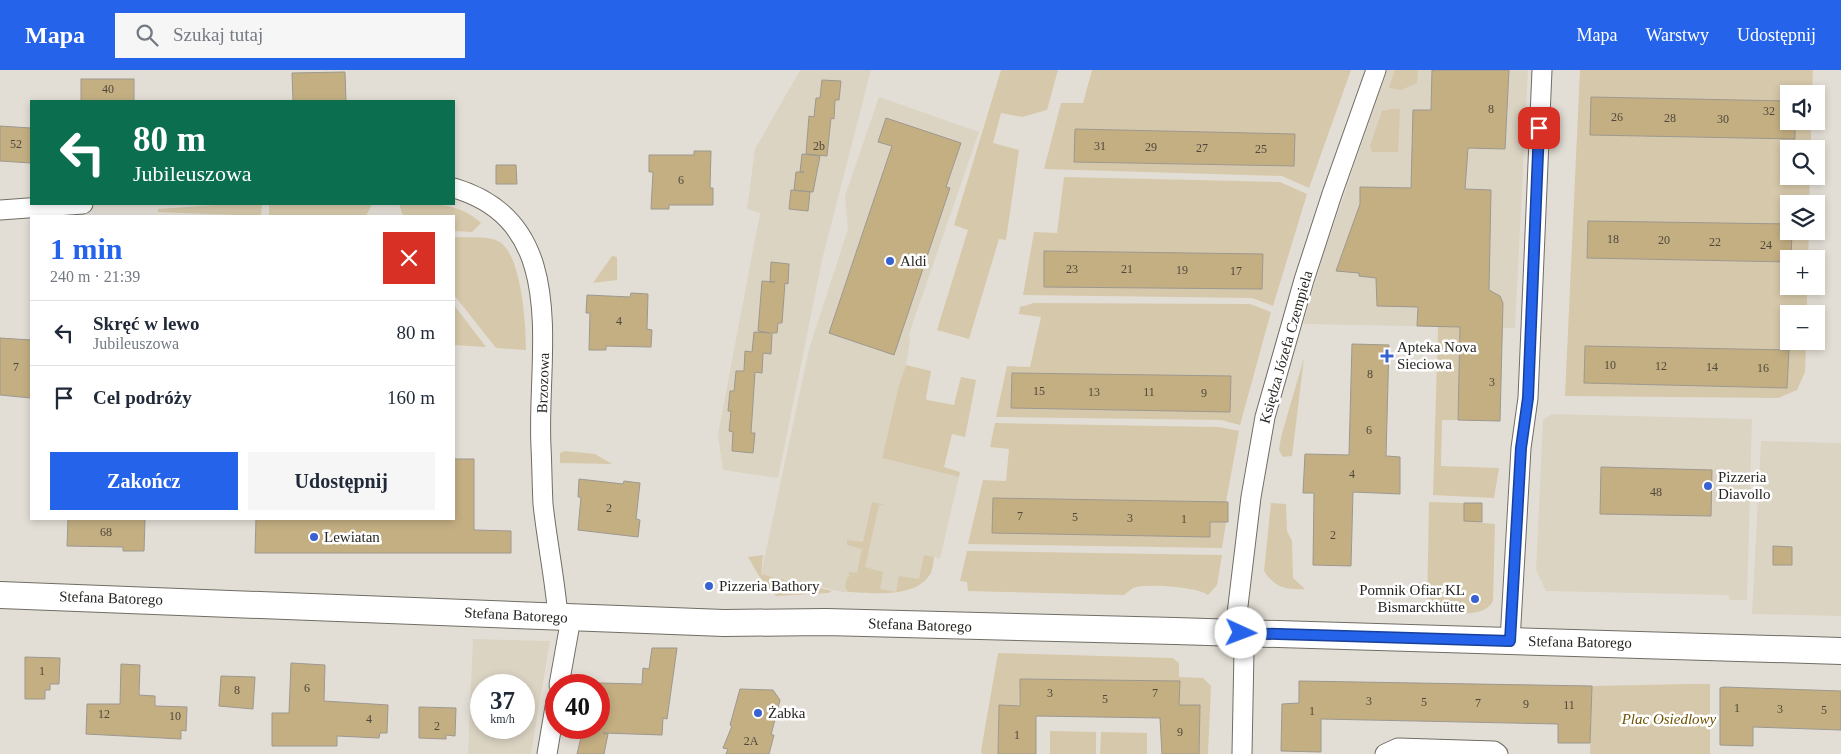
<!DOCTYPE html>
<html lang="pl">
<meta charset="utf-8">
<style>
body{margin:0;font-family:"Times New Roman",serif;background:#f6f6f7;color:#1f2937;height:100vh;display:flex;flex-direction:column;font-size:19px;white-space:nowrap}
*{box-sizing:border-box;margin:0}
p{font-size:16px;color:#747a83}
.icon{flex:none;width:28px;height:28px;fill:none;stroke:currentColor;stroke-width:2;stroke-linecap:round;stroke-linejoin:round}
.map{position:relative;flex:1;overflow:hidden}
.drawer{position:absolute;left:30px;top:145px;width:425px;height:305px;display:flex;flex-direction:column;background:#fff;border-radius:0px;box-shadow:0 2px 8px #0003}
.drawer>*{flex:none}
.top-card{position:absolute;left:30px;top:30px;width:425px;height:105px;border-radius:0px;box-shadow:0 2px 8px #0003;background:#0b6e4f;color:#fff;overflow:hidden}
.controls{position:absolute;left:1780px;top:15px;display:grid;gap:10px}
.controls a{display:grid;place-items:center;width:45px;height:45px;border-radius:0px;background:#fff;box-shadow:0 2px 8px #0003;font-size:25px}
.speed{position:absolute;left:470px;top:604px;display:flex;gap:10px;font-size:25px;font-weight:700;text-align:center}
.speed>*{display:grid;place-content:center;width:65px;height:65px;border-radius:50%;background:#fff;box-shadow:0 2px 8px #0003;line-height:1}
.speed small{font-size:12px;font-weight:400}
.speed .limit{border:8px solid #d22;background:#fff;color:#111}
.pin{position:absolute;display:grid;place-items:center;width:42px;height:42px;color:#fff;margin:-21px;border-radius:10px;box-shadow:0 2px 8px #0006}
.me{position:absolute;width:55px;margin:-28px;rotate:92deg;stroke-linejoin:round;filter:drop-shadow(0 0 4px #0008)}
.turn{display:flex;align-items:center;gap:18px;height:105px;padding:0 20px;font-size:22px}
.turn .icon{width:65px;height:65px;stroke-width:2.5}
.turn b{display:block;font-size:35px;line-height:42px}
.round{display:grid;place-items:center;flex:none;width:52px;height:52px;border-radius:0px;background:#f6f6f7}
.headline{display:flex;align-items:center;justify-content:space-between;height:85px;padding:0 20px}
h1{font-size:30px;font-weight:700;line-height:38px;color:#2563eb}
.button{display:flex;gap:10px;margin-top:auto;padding:10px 20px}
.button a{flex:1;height:58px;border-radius:0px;background:#2563eb;color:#fff;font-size:20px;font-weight:700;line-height:58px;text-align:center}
.button a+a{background:#f6f6f7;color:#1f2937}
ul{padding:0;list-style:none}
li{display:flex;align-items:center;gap:15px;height:65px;padding:0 20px;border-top:1px solid #e0e1e3}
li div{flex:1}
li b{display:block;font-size:19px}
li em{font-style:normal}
header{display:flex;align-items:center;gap:30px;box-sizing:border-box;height:70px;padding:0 25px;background:#2563eb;color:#fff}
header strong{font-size:24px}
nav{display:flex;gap:28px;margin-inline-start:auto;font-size:18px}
.search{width:350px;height:45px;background:#f6f6f7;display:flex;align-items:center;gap:12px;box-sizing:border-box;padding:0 18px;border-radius:0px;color:#747a83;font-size:19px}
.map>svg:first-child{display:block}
.built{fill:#dbd4c3;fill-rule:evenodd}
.green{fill:#d6c8aa}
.building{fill:#c4af83;stroke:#9d988f}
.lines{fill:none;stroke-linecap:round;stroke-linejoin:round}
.street-casing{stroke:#706d64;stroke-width:21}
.secondary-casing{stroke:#706d64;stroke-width:28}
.street{stroke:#fff;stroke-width:19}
.secondary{stroke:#fff;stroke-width:26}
.route-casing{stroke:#184099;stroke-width:12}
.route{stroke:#2563eb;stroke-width:9}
.poi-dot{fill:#3861d2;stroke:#fff;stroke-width:2}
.labels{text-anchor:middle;stroke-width:5;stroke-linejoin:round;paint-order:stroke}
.number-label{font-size:12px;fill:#4f483a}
.poi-label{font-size:15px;fill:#282622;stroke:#fff;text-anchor:start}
.street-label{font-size:15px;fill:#282622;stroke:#fff}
.park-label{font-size:15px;font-style:italic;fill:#6e5200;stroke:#fff}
</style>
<header>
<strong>Mapa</strong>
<div class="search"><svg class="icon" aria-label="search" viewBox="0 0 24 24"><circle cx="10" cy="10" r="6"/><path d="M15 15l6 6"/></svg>Szukaj tutaj</div>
<nav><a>Mapa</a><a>Warstwy</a><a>Udostępnij</a></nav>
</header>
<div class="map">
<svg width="1841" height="684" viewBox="0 0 1841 684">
<rect width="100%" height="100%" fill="#e3ded5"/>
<g class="built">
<path d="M800 0H871L823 186 778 408 723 400 718 364 760 143 747 139 755 79Z"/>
<path d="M1387 0H1528L1515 258 1303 254 1325 180Z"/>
<path d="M879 27 979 62 909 264 910 272 906 295 899 315 882 388 959 407 940 489 934 487 931 504 915 518 896 522H843L761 504 809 279 848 159 845 126Z"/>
<path d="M1552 344 1752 349 1747 530H1730L1728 525 1546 521 1536 500 1543 350Z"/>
<path d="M1761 371 1841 373V546L1752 544Z"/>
<path d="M473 569 550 571 531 684H468ZM481 615H524V658H481Z"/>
</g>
<g class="green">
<path d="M1001 0H1058L1047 40 1022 47 1001 43 993 73 1019 80 1006 170 999 169 969 269 937 260 968 160 954 155Z"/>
<path d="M1092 0H1351L1309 118 1282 106 1044 99 1061 33H1083Z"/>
<path d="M1395 0H1418L1417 13 1401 20 1389 18Z"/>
<path d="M1580 0H1813L1812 24H1789V51H1811V79H1789V106H1810L1809 134H1789V161H1809L1808 189H1789V216H1807V244H1789V271H1806L1805 302 1797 320 1778 328 1565 326Z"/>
<path d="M1391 39H1400L1398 82H1372L1370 76 1382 41Z"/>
<path d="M1064 107 1280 112 1307 124 1273 236 1252 228 1023 225 1034 162 1057 163Z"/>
<path d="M230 134H262L261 146 158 142V139Z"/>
<path d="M269 134H372L366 146H269Z"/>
<path d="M399 134C429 134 457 131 481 153L472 162 454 161V146H403Z"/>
<path d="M454 167C467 168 489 165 500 172 522 187 526 256 526 280L496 278 454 225Z"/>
<path d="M612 186 617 187V210L593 213Z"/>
<path d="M1034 233 1250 234 1271 242 1240 355 1221 350 996 347 1007 296 1030 297 1041 247 1019 244 1020 237Z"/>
<path d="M454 235 486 277 454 275Z"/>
<path d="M1438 256 1460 257 1458 350H1442L1441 396 1499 398 1494 428 1433 425Z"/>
<path d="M1304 288 1292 386 1283 387 1279 380 1281 367Z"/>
<path d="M906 295 931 301 926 328 927 330 954 335 961 307 976 310 965 367 952 364 944 397 960 402 959 407 882 388 899 315Z"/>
<path d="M995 353 1219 357 1239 361 1226 432 1211 433V452H1226L1222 478 968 474 983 410 1006 411 1009 379 990 377Z"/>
<path d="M565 381 595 384 612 394 560 393V383Z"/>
<path d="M872 432 885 435H879L865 497 883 502 880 519 896 522 899 506 919 509 924 485 934 487C933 492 933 498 931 502 919 529 871 523 848 522L845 517 847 508 850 506 848 502 857 503 862 479 847 475V470L863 472Z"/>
<path d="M1429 432 1464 433V451L1495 454 1493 531C1483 551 1446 541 1427 540Z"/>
<path d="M1271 433 1286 434 1287 461 1292 471 1293 508 1305 519C1286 520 1275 518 1264 501Z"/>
<path d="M967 481 1222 485 1217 515 1208 525C1198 517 1145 513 1133 518 1130 520 1127 523 1124 525L968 521 967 512 960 511Z"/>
<path d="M763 485 761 504 832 521 828 523 776 526 759 506 748 487Z"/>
<path d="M998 583 1173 588 1179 593V607L1203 608 1211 616 1208 684H1199L1200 636 1179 635V611L1020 609 1019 636H999L998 684H982L981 681Z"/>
<path d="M1689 614H1710V684H1590L1592 616Z"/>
<path d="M1050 661 1096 662V684H1050Z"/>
<path d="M1101 662 1147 663V684H1100Z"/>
</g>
<g class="building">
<path d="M1432 0H1509L1505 79 1468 78 1465 119 1491 120 1489 220 1500 226 1503 233 1500 351 1458 350 1460 257 1417 256 1418 237 1377 236 1376 208 1359 206V203L1336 201 1360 134V117L1411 118 1413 40H1431Z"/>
<path d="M345 2 346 31H293L292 3Z"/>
<rect x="81" y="9" width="53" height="22"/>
<path d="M822 10 841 11 839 30H835L834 49 831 48 827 86 806 84 809 46 814 47 816 28H820Z"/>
<path d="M1591 27 1789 31V51H1795V69L1590 65Z"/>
<path d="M886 48 961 73 946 117 950 118 894 285 829 263 892 76 878 72Z"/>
<path d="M0 56 31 58V93L0 91Z"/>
<path d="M1075 59 1295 64 1294 96 1074 92Z"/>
<path d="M694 81H711L710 118H713V135H669V139H651L653 102H649V85H694Z"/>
<path d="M802 84 820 86 813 122 794 120 796 102H804H800Z"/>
<path d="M496 95H516L517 114H496Z"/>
<path d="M791 120 810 122 808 141 789 139Z"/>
<path d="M1588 151 1789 154V161H1792L1791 189H1789V192L1587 188Z"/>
<path d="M1044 181 1263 184 1262 219 1044 217Z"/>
<path d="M771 192 789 194 788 214 785 213 782 253H778L777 263H772L771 284 763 283 762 303 755 302 751 363H755L753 383 732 381 733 362 729 361 731 341H728L730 321H734L736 301H744L745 281 752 282 754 262 770 263 758 261 762 211 775 212H770Z"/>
<path d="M631 223 648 224 647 259 652 260 651 277 606 276V280H589L590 243H586L587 225 630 227Z"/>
<path d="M0 268 31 270V328L0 325Z"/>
<path d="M1352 274 1389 275 1386 386 1400 387V424L1353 422 1351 496 1313 495 1314 423H1303L1305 384 1349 385Z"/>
<path d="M1585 276 1789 280 1787 318 1584 313Z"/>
<path d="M1012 303 1231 306 1230 342 1011 338Z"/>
<path d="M454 389H474V460L511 461V483H255L256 449H454Z"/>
<path d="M1601 397 1712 400 1711 446 1600 444Z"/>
<path d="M579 409 623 414 624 411 640 413 636 449 640 450 638 467 578 460 581 427H578Z"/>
<path d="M993 428 1228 432V452H1210V467L992 463Z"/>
<path d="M1464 433H1482V452L1464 451Z"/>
<path d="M68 449H145L144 481H123V477L67 476Z"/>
<path d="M1773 476 1792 477V495H1773Z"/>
<path d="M652 578H677L667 649 663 648 662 665 603 663 608 664 604 684H577L583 659 599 662V613L642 614 643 598 649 599Z"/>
<path d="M25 587 60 588 59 614H50V620H45V629H25Z"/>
<path d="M291 593 325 595 324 631 388 635 387 663H380L379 668 337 666V676H272V643H289Z"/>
<path d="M121 594 140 595 139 625 155 626V636L187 637 186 661 181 660V669L86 664 87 634H120Z"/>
<path d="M221 606 255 607 253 639 219 636Z"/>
<path d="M1020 609 1180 611 1179 635H1200L1199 684H1162L1160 648 1036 646V684H998L999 635 1020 636Z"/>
<path d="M1299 611 1592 616 1590 673H1558V654L1321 649V682L1281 681 1282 634 1299 633Z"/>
<path d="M1724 617 1841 621V660L1753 657V676L1720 675V618Z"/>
<path d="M740 619 773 620 780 630 771 665H774L769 684H726L728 679 723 678 732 656 730 655Z"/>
<path d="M419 637 456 638 455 666 446 665V669L419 668Z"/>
</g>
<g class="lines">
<g class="street-casing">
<g id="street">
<path d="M454 118C573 153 536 285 541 377 542 396 542 415 543 434 547 472 555 509 558 547"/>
<path d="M0 140 83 134"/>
<path d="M1510 571 1521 378 1528 328 1542 0"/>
<path d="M559 615 571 548"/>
<path d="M547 684 556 631"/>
<path d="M1242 684 1244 580 1237 544 1251 427 1265 347 1304 210 1332 124 1376 0"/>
<path d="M1385 684 1398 678 1494 681 1498 684"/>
</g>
</g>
<g class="secondary-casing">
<path id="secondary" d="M0 525 724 553 826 552 1175 561 1841 581"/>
</g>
<use href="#street" class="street"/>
<use href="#secondary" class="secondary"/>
</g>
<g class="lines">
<g class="route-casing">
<path id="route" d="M1241 563 1510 571 1521 378 1528 328 1539 58"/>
</g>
<use href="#route" class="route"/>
</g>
<g class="poi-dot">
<circle cx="890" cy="191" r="5"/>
<path d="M1384.5 278.5h5v5h5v5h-5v5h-5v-5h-5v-5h5z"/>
<circle cx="1708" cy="416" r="5"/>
<circle cx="314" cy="467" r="5"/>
<circle cx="709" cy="516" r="5"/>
<circle cx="1475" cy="529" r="5"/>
<circle cx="758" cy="643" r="5"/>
</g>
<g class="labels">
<g class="number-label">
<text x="108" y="23">40</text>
<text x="1491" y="43">8</text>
<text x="1769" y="45">32</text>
<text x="1617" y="51">26</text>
<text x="1670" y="52">28</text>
<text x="1723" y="53">30</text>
<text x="16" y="78">52</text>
<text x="819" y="80">2b</text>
<text x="1100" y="80">31</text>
<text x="1151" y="81">29</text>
<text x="1202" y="82">27</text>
<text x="1261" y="83">25</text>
<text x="681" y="114">6</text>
<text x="1613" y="173">18</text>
<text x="1664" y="174">20</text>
<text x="1715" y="176">22</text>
<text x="1766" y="179">24</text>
<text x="1072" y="203">23</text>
<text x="1127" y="203">21</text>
<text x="1182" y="204">19</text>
<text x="1236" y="205">17</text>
<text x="619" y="255">4</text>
<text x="1610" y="299">10</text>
<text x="1661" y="300">12</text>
<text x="16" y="301">7</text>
<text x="1712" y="301">14</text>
<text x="1763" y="302">16</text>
<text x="1370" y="308">8</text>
<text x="1492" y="316">3</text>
<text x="1039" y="325">15</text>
<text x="1094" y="326">13</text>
<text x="1149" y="326">11</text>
<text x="1204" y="327">9</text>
<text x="1369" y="364">6</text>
<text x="1352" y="408">4</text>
<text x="1656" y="426">48</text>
<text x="609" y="442">2</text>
<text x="1020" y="450">7</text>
<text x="1075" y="451">5</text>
<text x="1130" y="452">3</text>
<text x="1184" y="453">1</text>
<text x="106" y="466">68</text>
<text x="1333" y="469">2</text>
<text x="42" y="605">1</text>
<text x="307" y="622">6</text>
<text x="237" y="624">8</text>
<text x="1050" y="627">3</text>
<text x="1155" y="627">7</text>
<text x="1105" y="633">5</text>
<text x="1369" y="635">3</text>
<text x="1424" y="636">5</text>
<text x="1478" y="637">7</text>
<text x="1526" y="638">9</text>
<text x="1569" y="639">11</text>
<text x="1737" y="642">1</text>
<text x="1780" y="643">3</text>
<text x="1824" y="644">5</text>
<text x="1312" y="645">1</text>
<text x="104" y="648">12</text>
<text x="175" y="650">10</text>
<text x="369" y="653">4</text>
<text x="437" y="660">2</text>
<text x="1180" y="666">9</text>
<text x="1017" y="669">1</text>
<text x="751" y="675">2A</text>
</g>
<g class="poi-label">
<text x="900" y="196">Aldi</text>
<text x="1397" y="282">Apteka Nova<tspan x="1397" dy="17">Sieciowa</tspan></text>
<text x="1718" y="412">Pizzeria<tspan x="1718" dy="17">Diavollo</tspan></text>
<text x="324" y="472">Lewiatan</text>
<text x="719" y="521">Pizzeria Bathory</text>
<text x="1465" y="525" text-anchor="end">Pomnik Ofiar KL<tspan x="1465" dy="17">Bismarckhütte</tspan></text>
<text x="768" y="648">Żabka</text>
</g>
<g class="street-label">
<text transform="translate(1286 277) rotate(-74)" y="5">Księdza Józefa Czempiela</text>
<text transform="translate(543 313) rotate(-88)" y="5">Brzozowa</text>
<text transform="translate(111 528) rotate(2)" y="5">Stefana Batorego</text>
<text transform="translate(516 545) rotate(3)" y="5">Stefana Batorego</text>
<text transform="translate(920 555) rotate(2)" y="5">Stefana Batorego</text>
<text transform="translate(1580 572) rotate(1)" y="5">Stefana Batorego</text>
</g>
<g class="park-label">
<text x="1669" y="654">Plac Osiedlowy</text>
</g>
</g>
</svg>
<div class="controls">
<a><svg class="icon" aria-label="sound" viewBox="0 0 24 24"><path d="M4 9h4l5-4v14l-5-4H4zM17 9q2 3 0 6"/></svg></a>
<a><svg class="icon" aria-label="search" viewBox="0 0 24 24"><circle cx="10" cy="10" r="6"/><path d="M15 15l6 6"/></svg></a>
<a><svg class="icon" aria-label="layers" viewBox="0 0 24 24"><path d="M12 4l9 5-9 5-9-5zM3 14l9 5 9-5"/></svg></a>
<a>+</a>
<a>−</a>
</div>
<div class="speed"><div>37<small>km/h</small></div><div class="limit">40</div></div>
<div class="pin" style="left:1539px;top:58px;background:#d93025"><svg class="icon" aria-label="arrive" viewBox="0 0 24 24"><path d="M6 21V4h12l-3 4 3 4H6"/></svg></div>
<svg class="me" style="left:1241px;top:563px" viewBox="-20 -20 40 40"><circle r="19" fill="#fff"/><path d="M0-13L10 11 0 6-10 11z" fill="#2563eb"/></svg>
<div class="top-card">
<div class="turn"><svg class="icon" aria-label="left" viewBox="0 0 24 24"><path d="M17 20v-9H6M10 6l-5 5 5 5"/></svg><div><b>80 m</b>Jubileuszowa</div></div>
</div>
<section class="drawer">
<div class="headline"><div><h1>1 min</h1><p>240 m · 21:39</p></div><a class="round" style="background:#d93025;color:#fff"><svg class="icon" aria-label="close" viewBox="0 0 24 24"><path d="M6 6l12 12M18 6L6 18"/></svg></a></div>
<ul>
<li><svg class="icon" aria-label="left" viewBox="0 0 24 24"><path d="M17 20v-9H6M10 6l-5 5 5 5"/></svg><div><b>Skręć w lewo</b><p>Jubileuszowa</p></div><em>80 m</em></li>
<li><svg class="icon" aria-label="arrive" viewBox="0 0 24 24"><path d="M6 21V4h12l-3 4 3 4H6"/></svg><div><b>Cel podróży</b></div><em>160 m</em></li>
</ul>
<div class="button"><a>Zakończ</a><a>Udostępnij</a></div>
</section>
</div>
